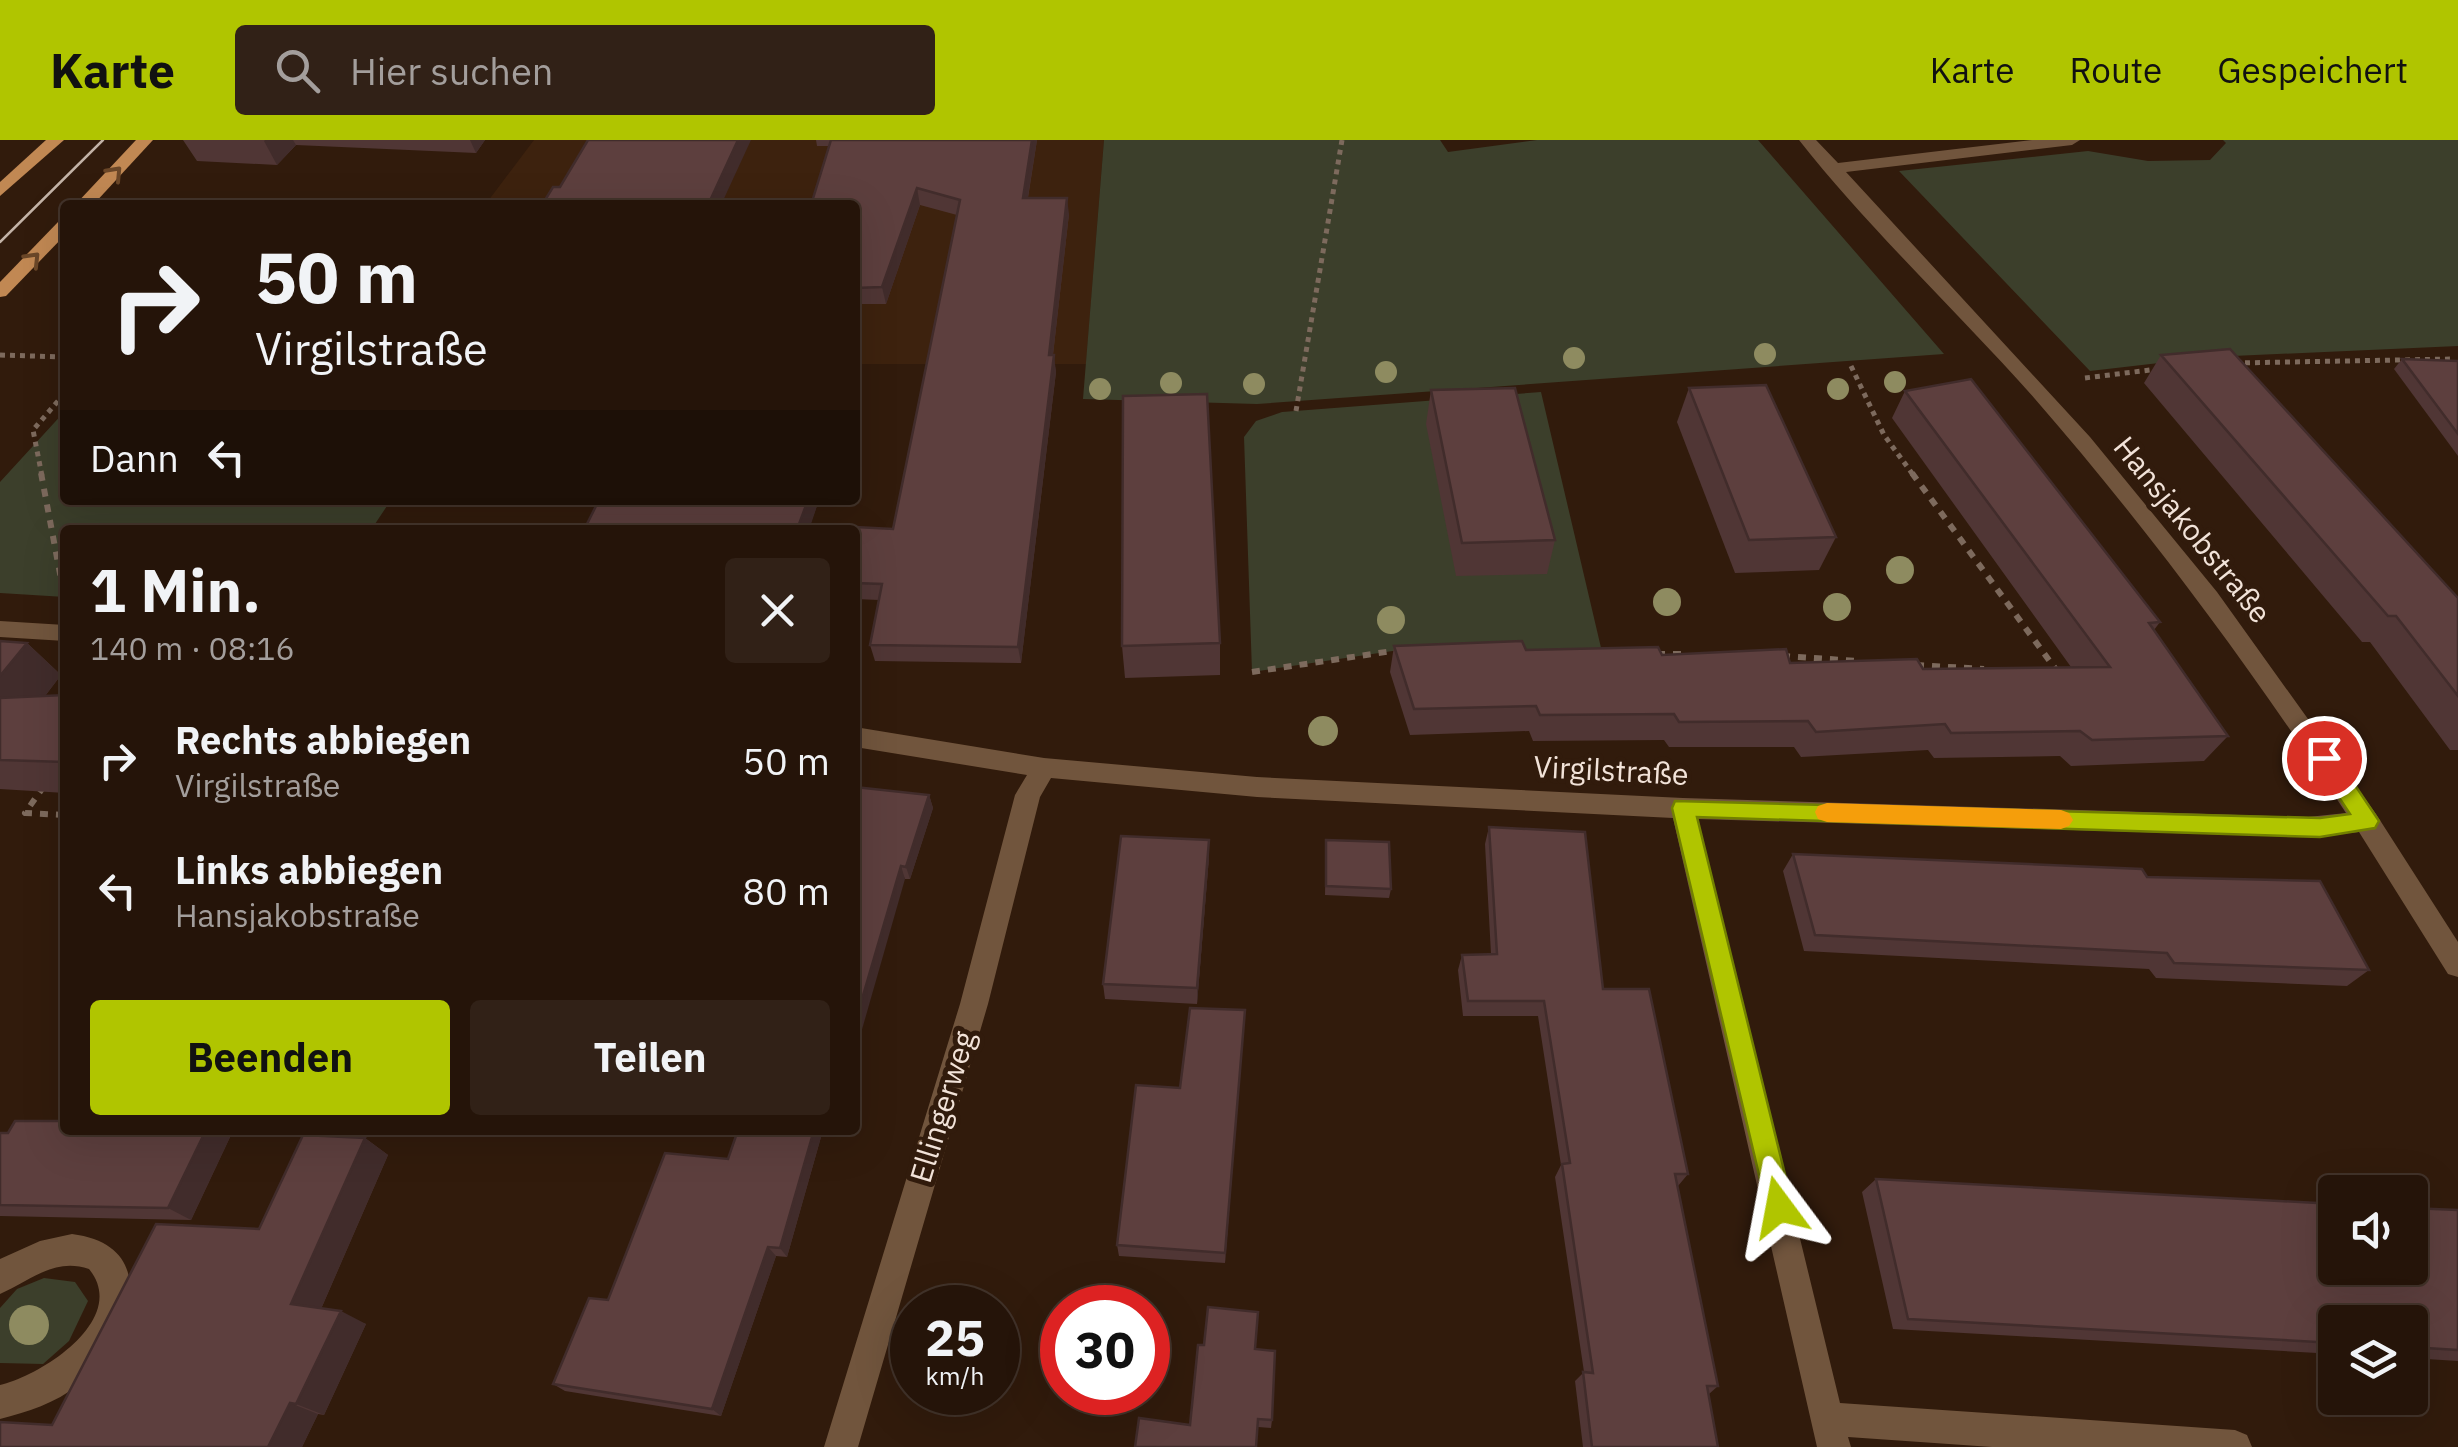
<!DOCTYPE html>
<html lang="de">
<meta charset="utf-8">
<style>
body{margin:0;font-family:"IBM Plex Sans",sans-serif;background:#312117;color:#f1f3f6;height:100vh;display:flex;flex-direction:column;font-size:38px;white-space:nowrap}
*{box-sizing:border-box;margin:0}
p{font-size:32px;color:#a39e9c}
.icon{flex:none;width:55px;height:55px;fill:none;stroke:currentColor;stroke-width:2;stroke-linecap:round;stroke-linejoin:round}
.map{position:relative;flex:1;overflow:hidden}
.panel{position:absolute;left:60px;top:385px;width:800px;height:610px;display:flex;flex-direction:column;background:#251409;border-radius:10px;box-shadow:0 10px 40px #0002,0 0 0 2px #42332a}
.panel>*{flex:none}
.hud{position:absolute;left:60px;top:60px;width:800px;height:305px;border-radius:10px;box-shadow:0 10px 40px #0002,0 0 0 2px #42332a;background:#251409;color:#f1f3f6;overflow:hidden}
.tools{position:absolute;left:2318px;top:1035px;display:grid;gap:20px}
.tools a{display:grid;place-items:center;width:110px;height:110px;border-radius:10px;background:#251409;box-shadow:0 10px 40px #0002,0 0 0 2px #42332a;font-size:50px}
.speed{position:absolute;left:890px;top:1145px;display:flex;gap:20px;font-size:50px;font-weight:700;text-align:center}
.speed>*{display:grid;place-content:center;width:130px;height:130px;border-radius:50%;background:#251409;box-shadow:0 10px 40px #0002,0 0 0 2px #42332a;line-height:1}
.speed small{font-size:25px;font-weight:400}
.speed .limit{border:15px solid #d22;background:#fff;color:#111}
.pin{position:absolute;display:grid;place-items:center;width:85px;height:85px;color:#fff;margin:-42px;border:5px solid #fff;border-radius:50%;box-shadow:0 2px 10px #0007}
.me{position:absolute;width:110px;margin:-55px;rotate:347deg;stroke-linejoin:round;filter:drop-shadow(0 0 8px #0008)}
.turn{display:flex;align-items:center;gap:35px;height:210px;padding:0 30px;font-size:45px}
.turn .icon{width:130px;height:130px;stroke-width:2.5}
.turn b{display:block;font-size:70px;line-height:85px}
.then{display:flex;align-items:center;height:95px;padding:0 30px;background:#0003;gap:20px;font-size:38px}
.round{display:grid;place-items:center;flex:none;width:105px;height:105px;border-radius:10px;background:#312117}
.summary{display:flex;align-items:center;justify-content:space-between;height:170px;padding:0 30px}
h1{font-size:60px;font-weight:700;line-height:75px}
.cta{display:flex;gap:20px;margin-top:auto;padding:20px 30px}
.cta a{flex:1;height:115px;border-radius:10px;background:#b0c500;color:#111;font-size:40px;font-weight:700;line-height:115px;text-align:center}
.cta a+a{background:#312117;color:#f1f3f6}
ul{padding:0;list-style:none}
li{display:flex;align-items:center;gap:30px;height:130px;padding:0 30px}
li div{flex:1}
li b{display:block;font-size:38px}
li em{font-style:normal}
header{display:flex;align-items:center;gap:60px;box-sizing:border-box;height:140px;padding:0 50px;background:#b0c500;color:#111}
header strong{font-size:48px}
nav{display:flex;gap:55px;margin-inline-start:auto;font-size:35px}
.search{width:700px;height:90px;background:#312117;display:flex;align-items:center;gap:25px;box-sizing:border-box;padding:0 35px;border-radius:10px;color:#a39e9c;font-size:38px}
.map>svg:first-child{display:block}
.built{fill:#3d220e}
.green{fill:#3c3f2b}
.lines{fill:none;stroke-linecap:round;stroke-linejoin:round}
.path-far1{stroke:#7d6a5d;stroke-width:5;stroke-dasharray:5 5;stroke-linecap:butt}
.path{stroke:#7d6a5d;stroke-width:6;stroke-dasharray:8 8;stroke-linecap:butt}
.minor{fill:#71553d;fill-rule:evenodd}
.major{fill:#c18853;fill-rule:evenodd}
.tram{stroke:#c3b3a7;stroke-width:2.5}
.tree{fill:#8e8b60}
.wall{fill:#503635}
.shaded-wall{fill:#412c2b}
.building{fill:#5d3f3e;stroke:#412c2b;stroke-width:2.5}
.oneway{stroke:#6b4728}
.route{fill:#b0c500;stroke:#728000;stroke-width:2.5}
.slow{fill:#f59e0b}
.labels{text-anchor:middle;stroke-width:10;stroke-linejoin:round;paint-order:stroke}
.street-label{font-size:30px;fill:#f2e3d9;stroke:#311b0c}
</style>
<header>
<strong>Karte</strong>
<div class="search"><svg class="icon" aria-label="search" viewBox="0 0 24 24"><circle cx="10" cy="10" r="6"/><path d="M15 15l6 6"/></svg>Hier suchen</div>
<nav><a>Karte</a><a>Route</a><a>Gespeichert</a></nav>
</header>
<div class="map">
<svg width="2458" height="1307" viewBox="0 0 2458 1307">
<rect width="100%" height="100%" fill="#311b0c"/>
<path class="built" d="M534 0H1104L1086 224H855V65H485Z"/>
<g class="green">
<path d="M1104 0H1440L1448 12 1537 0H1758L1944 214 1257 264 1083 259Z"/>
<path d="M2223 0H2458V206L2211 217 2090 231 1899 31 2088 11 2148 21 2210 20 2226 3Z"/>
<path d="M1541 252 1602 512 1406 509 1252 532 1244 297 1256 281 1282 272Z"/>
<path d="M65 271V360H391L371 390H65V457L0 453V342Z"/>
<path d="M44 1138 75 1142 88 1161 69 1201 43 1224 0 1223V1168L17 1149Z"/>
</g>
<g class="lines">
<g class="path-far1">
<path d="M0 215 65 217"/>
<path d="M2235 223 2453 219"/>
<path d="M1851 226 1884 295 1914 336"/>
<path d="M2085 238 2158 229"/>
<path d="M1296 271 1342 0"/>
<path d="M42 336 33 290 65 253"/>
</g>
<g class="path">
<path d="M41 333 61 439H65"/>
<path d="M1912 333 2057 531"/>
<path d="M1657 514H1689"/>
<path d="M1782 516 1859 521"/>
<path d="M1916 525 1984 529"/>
<path d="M1252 532 1399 510"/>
<path d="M44 646 25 673 65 675"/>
</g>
<g class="minor">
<path d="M1799 0H1816L1838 23 2032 0H2080L2072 5 1846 32 2090 297 2217 452 2376 674 2458 802V837L2448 834 2359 692 2308 697 1698 679 1840 1263 2235 1290 2247 1295 2252 1307H1992L1848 1297 1851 1307H1817L1673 678 1257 657 1051 638 1040 657 988 864 858 1307H824L960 864 1015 655 1027 635 855 607V587L1044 618 1257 637 1683 658 2308 677 2346 673C2251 528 2149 390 2035 259 1959 173 1869 89 1799 0Z"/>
<path d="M0 481 65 485V501L0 497Z"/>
<path d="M72 1094C167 1106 128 1204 78 1245 56 1263 27 1272 0 1279V1245C41 1236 130 1179 89 1129 54 1117 30 1141 0 1154V1119L40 1101Z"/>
</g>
<g class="major">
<path d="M46 0H64L0 56V42Z"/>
<path d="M136 0H153L93 65H75Z"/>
<path d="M65 80V95L6 156 0 157V142L59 81Z"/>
</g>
<path class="tram" d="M0 102 103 0"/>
</g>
<g class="tree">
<circle cx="1765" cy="214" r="11"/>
<circle cx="1574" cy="218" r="11"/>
<circle cx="1386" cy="232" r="11"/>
<circle cx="1895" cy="242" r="11"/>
<circle cx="1171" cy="243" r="11"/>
<circle cx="1254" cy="244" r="11"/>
<circle cx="1100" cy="249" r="11"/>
<circle cx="1838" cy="249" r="11"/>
<circle cx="1900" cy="430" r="14"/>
<circle cx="1667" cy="462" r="14"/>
<circle cx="1837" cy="467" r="14"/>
<circle cx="1391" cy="480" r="14"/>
<circle cx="1323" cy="591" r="15"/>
<circle cx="29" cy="1185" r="20"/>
</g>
<g class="wall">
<path d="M183 0H485L476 13 296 5 277 25 197 21Z"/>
<path d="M816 0H1037L1028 58 1069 74 1053 215 1056 232 1021 523 875 521 870 505 879 460 855 459V390H584L819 360 810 385 893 389 957 75 920 65 886 164H855V65L829 6H817Z"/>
<path d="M2161 215 2458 458V610H2450L2370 502H2362L2144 243Z"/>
<path d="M2402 219 2458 221V316L2394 229Z"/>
<path d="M1689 248 1836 397 1819 430 1735 433 1677 282Z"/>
<path d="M1431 250 1555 400 1547 434 1456 436 1426 284Z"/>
<path d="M1905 251 2160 482 2154 490 2228 596 2204 621 2071 626 2060 616 1934 618 1928 610 1801 617 1794 607H1669L1664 600 1533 601 1529 591 1410 595 1390 532 1394 506 1662 515 1923 529 2071 527 1892 278Z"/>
<path d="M0 501 27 503 61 535 45 556 65 555V653L0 649Z"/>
<path d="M1220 503V535L1125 538 1122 506Z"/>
<path d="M855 647 929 655 933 668 910 739H905Z"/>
<path d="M1489 687 1603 849 1688 1034 1678 1046 1718 1246 1709 1254 1718 1307H1583L1575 1241 1584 1232 1555 1037 1561 1025 1538 876H1463L1458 830 1462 815 1491 814 1485 704Z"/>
<path d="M1209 700V717L1197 864 1105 859 1103 844Z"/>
<path d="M1326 700 1391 749 1389 758 1325 755Z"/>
<path d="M1793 714 2147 737 2369 830 2347 846 2156 838 2149 829 1804 811 1783 731Z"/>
<path d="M1245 870 1225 1123 1119 1116 1117 1105 1180 948Z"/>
<path d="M65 990H223L231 995 191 1080 0 1076V993Z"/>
<path d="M738 990H823L787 1117 776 1116 721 1276 565 1251 553 1244 608 1160 728 1019Z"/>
<path d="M365 998 388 1015 321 1169 366 1184 324 1275 318 1274 302 1307H0L52 1285 259 1089Z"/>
<path d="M1876 1039 2458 1070V1221L2410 1218V1182H2335V1214L1893 1189 1862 1052Z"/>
<path d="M1255 1209 1272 1280 1271 1288 1258 1287Z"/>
</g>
<g class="shaded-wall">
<path d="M265 0H293L296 5 277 25 264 1Z"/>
<path d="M470 0H485L476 13Z"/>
<path d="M738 0H751L721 65H708Z"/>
<path d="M1032 0H1037L1025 75 1023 58Z"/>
<path d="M917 48 920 65 886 164 882 147Z"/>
<path d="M1067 58 1069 74 1051 232 1049 215Z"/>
<path d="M1054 215 1056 232 1021 523 1018 507Z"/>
<path d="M808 360H819L809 390 799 384Z"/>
<path d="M27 503 61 535 19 590 0 573V536Z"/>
<path d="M929 655 933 668 910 739 906 727Z"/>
<path d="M1209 700V717L1197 864V848Z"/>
<path d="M901 726 905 739 855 914V883Z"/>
<path d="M1245 870 1244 884 1225 1123V1113Z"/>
<path d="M206 990H223L231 995 191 1080 168 1068Z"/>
<path d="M814 990H823L787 1117 780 1108Z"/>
<path d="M365 998 388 1015 317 1178 291 1164Z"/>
<path d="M768 1107 776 1116 721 1276 712 1269Z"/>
<path d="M341 1171 366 1184 324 1275 296 1264Z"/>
<path d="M290 1263 318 1274 302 1307H268Z"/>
</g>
<g class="building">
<path d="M588 0H738L708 65H542L553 47H560Z"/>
<path d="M831 0H1032L1023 58H1067L1049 215H1054L1018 507 870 505 882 444 855 443V390H584L599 360H808L799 384 893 389 960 60 917 48 882 147 855 148V65H811Z"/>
<path d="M2230 209 2458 458V556L2396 476H2388L2161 215Z"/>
<path d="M2402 219 2458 221V294Z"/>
<path d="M1971 239 2160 482 2149 483 2228 596 2092 600 2080 591 1951 593 1945 584 1816 592 1808 581 1679 582 1674 574 1540 575 1536 566 1414 569 1394 506 1522 501 1526 510 1658 507 1662 515 1786 509 1790 523 1917 519 1923 529 2110 527 1905 251Z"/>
<path d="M1766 245 1836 397 1749 400 1689 248Z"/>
<path d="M1515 248 1555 400 1462 403 1431 250Z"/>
<path d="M1207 254 1220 503 1122 506 1123 256Z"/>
<path d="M0 501 27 503 0 536Z"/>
<path d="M65 555V622L0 620V558Z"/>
<path d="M855 647 929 655 906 727 901 726 855 883Z"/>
<path d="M1489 687 1585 692 1603 849H1649L1688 1034H1675L1718 1246H1707L1718 1307H1592L1583 1232 1593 1233 1562 1024 1570 1023 1544 861H1468L1462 815 1497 814Z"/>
<path d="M1121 696 1209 700 1197 848 1103 844Z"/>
<path d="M1326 700 1389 702 1391 749 1326 746Z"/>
<path d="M1793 714 2142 729 2147 737 2320 741 2369 830 2174 823 2167 813 1815 795Z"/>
<path d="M1190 868 1245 870 1225 1113 1117 1105 1136 945 1180 948Z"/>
<path d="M15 981H65V990H206L168 1068 0 1065V993H8Z"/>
<path d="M738 990H814L780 1108 768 1107 712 1269 553 1244 589 1158 608 1160 665 1013 728 1019Z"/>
<path d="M303 995 365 998 291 1164 341 1171 296 1264 290 1263 268 1307H0V1282L52 1285 156 1084 259 1089Z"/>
<path d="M1876 1039 2335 1064V1128H2410V1068L2458 1070V1210L2410 1207V1182H2335V1203L1908 1179Z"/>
<path d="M1208 1167 1258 1172 1255 1209 1275 1211 1272 1280 1258 1279 1256 1307H1135L1139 1278 1190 1285 1198 1205H1204Z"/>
</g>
<defs><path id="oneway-chevron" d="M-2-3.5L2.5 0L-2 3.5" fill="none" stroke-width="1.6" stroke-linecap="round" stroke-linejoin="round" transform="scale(2.5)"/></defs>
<g class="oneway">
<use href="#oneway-chevron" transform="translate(115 33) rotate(-47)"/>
<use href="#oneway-chevron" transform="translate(33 119) rotate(-46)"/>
</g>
<path class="route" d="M2324 609 2332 611 2375 675 2379 681 2375 688 2320 697 1697 677 1793 1067 1789 1077 1779 1081 1769 1077 1672 668 1675 661 2320 678 2350 674 2313 618Z"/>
<path class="slow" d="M1827 663 2061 670 2069 673 2073 680 2069 686 2061 689 1827 682 1818 679 1815 672 1818 666Z"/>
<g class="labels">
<g class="street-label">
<text transform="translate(2192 390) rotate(51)" y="10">Hansjakobstraße</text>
<text transform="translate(1611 631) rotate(3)" y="10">Virgilstraße</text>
<text transform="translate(943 967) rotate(-73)" y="10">Ellingerweg</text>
</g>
</g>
</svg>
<div class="tools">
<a><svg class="icon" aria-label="sound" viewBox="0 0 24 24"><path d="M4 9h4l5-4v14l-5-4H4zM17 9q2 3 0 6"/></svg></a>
<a><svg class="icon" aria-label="layers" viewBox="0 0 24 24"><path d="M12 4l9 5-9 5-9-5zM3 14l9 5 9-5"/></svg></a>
</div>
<div class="speed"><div>25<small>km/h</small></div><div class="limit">30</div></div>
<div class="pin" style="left:2324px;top:618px;background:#d93025"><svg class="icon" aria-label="arrive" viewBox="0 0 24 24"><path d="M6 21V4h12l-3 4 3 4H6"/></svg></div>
<svg class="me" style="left:1779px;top:1067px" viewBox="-20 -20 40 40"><path d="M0-17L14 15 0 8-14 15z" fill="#b0c500" stroke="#fff" stroke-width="4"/></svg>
<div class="hud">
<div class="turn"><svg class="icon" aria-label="right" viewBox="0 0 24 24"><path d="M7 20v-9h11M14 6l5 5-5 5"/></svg><div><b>50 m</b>Virgilstraße</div></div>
<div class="then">Dann<svg class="icon" aria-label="left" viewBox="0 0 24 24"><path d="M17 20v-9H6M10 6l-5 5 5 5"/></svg></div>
</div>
<section class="panel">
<div class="summary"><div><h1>1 Min.</h1><p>140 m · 08:16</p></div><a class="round"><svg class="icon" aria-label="close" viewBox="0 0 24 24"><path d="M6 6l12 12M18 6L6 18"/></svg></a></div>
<ul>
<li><svg class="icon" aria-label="right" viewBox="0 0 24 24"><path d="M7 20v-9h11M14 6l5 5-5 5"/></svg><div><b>Rechts abbiegen</b><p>Virgilstraße</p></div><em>50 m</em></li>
<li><svg class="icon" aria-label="left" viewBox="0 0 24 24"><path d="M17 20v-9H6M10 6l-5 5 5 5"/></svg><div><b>Links abbiegen</b><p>Hansjakobstraße</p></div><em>80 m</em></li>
</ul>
<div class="cta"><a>Beenden</a><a>Teilen</a></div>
</section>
</div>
